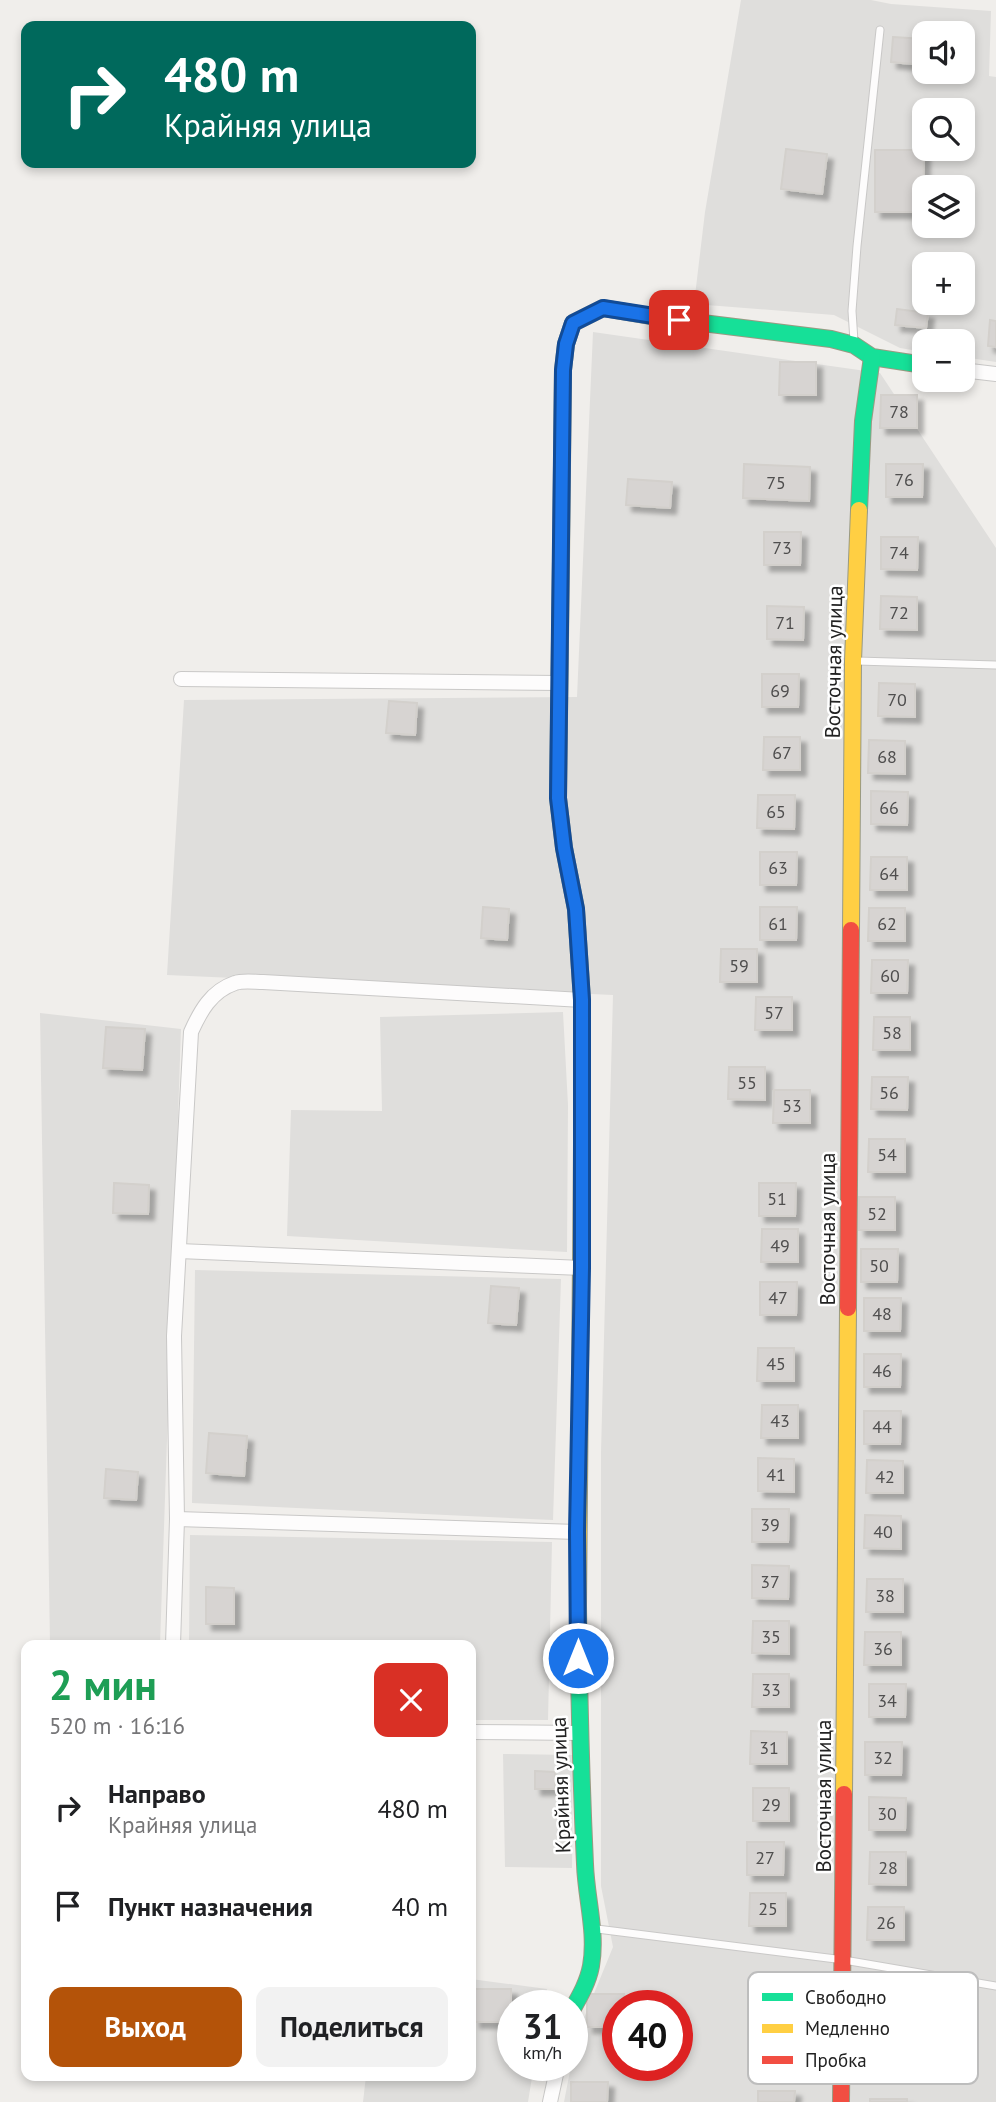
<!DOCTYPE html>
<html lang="ru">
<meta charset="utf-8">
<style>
body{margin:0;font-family:"PT Sans",sans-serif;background:#f2f2f2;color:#202124;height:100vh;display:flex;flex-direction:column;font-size:26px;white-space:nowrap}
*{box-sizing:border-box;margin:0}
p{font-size:23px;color:#757577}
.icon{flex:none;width:38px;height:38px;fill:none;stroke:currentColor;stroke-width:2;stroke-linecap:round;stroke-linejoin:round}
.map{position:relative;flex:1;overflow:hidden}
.side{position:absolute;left:21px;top:1640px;width:455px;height:441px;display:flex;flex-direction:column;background:#fff;border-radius:14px;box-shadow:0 4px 10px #0003}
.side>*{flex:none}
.banner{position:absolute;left:21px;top:21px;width:455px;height:147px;border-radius:14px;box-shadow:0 4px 10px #0003;background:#00695c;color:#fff;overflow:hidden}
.buttons{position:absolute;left:912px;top:21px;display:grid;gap:14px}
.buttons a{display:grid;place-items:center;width:63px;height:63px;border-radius:14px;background:#fff;box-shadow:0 4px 10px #0003;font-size:35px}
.speed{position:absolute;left:497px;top:1990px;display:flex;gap:14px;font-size:35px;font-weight:700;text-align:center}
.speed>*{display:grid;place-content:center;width:91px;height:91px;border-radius:50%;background:#fff;box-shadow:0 4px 10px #0003;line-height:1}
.speed small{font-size:18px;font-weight:400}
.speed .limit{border:10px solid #d22;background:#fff;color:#111}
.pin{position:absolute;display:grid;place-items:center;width:60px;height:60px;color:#fff;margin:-30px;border-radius:14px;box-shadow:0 4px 10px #0006}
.me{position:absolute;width:77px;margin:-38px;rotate:0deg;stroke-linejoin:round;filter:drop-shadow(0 0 5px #0008)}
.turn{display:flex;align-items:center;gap:24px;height:147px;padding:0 28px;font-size:32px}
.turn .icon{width:91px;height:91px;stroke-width:2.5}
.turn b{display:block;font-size:49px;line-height:60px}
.round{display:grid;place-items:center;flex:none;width:74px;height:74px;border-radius:14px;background:#f2f2f2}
.headline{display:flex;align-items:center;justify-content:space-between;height:119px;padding:0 28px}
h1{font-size:42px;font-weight:600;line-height:52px;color:#1e9e55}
.cta{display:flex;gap:14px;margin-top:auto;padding:14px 28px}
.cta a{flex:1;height:80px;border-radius:14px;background:#b45309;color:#fff;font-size:28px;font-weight:600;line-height:80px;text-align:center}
.cta a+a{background:#f2f2f2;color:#202124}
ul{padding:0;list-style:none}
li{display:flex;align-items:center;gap:21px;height:98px;padding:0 28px}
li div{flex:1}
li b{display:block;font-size:26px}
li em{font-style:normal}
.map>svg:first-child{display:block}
.residential{fill:#dfdedc;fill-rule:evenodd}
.building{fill:#d7d4d2;stroke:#d3d0cc;stroke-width:2;filter:url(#shadow)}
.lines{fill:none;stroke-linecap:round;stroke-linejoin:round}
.lane-casing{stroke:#c9c8c7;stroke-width:9}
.street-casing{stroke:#c9c8c7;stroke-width:16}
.fast-casing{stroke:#999a82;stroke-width:18}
.slow-casing{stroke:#999a82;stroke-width:18}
.jam-casing{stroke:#999a82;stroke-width:18}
.lane{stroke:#fdfcfc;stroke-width:7}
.street{stroke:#fdfcfc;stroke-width:14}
.fast{stroke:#16e098;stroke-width:16}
.slow{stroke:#ffcf43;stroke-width:16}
.jam{stroke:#f24e42;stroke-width:16}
.route-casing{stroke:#114b97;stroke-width:18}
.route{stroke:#1a73e8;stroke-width:12}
.labels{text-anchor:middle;stroke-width:5;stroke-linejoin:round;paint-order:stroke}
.number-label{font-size:18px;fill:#4f4e4e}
.street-label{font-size:21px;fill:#222;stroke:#fff}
.key{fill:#fff;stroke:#bdbdbd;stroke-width:2}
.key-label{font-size:19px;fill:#222}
</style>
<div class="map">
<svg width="996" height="2102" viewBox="0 0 996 2102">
<defs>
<filter id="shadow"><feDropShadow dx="6" dy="6" stdDeviation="2" flood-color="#0004"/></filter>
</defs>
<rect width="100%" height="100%" fill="#f0eeeb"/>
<g class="residential">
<path d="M741 0H871L891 4 991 11 989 76 996 77V362L963 357 962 341H924V352L900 348 834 315 694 304 705 212ZM924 33H962V72H924ZM924 110H962V149H924ZM924 187H962V226H924ZM924 264H962V303H924Z"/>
<path d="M593 332 880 373 996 548V2102H564L577 2035 613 1947 601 1886V1452L613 995 167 975 184 700 577 697ZM618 2006H677V2065H618Z"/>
<path d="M563 1012 568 1105 567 1252 287 1236 291 1110 382 1111 380 1017Z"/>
<path d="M40 1013 181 1029 160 1645H50Z"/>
<path d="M195 1270 561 1279 553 1520 192 1503Z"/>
<path d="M190 1535 552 1542 548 1720H471V1645H189Z"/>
<path d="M503 1754 573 1755 572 1868 505 1867Z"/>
<path d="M471 1979 547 1989 544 2005 513 2006V2065H534L528 2102H363L366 2076H471Z"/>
</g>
<g class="building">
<path d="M893 37 924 39V65L891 62Z"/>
<path d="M786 149 827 154 822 194 781 189Z"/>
<path d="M875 150H924L923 212H875Z"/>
<path d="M897 309 928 313 926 328 895 325Z"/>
<path d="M990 320 996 321V347L988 346Z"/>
<path d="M780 362H816V395H779Z"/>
<path d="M881 395H917V428H880Z"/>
<path d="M744 464 810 467 809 501 743 498Z"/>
<path d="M886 464H923L922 497H886Z"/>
<path d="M628 479 672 482 670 508 626 505Z"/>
<path d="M764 532H801L800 565H764Z"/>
<path d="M881 537H918L917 570 881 569Z"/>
<path d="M881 596 917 597V630L880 629Z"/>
<path d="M767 606 804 607 803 640 767 639Z"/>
<path d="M762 674H799L798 707H762Z"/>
<path d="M879 683 915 684V717L878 716Z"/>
<path d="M389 701 417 703 415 735 386 733Z"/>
<path d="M764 737H800V770H763Z"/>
<path d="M869 740 905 741V774L868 773Z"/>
<path d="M871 791 908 792 907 825 871 824Z"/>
<path d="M758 795H795L794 829 757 828Z"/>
<path d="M760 852H797L796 885H760Z"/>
<path d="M871 857H907V890H870Z"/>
<path d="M483 907 509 909 507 940 481 938Z"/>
<path d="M760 907H797L796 940H760Z"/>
<path d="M869 908H905V941H868Z"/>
<path d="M721 949H757V982H720Z"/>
<path d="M872 960H908L907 993H871Z"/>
<path d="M756 997H792V1030H755Z"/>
<path d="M874 1017H910V1050H873Z"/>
<path d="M106 1027 145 1029 142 1070 103 1068Z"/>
<path d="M729 1067H765V1100L728 1099Z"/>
<path d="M872 1077H908L907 1110 871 1109Z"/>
<path d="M774 1090H810V1123H773Z"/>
<path d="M869 1139H905V1172H868Z"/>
<path d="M114 1183 149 1185 148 1214 113 1213Z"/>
<path d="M759 1183H796L795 1216H759Z"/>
<rect x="859" y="1197" width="36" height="33"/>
<path d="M762 1229H798V1262H761Z"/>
<path d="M861 1249H898L897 1282H861Z"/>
<path d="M760 1282H797L796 1315H760Z"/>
<path d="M491 1286 519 1288 516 1325 488 1323Z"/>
<path d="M864 1298H901L900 1331H864Z"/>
<path d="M758 1348H794V1381H757Z"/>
<path d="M864 1354H901L900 1387H864Z"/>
<path d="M762 1405H798V1438H761Z"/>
<path d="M864 1411H901L900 1444H864Z"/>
<path d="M209 1433 247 1436 244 1476 206 1473Z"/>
<path d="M758 1458 794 1459V1492L758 1491Z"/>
<path d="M867 1460 903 1461V1493H866Z"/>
<path d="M106 1469 138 1472 136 1500 104 1498Z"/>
<path d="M752 1509H789L788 1542H752Z"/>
<path d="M865 1515 901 1516V1549L864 1548Z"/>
<path d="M752 1565 789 1566 788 1599 752 1598Z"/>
<path d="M867 1579H903V1612H866Z"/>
<path d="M206 1587 234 1588V1624H206Z"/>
<path d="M753 1621H789V1654L752 1653Z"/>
<path d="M865 1632H901V1665H864Z"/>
<path d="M753 1674H789V1707H752Z"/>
<path d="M869 1684H906L905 1717H869Z"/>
<path d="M751 1731 787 1732V1764H750Z"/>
<path d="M865 1742H902L901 1775H865Z"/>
<path d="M535 1771 555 1772V1789H535Z"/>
<rect x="753" y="1788" width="36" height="33"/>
<path d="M869 1797 906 1798 905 1830H869Z"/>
<path d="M747 1842H784L783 1875H747Z"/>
<path d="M870 1852H906V1885L869 1884Z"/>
<path d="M750 1893H786V1926H749Z"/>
<path d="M868 1907H904V1940H867Z"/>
<path d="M475 1989H511V2022H474Z"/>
<path d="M587 1994H624V2006H618V2027H587Z"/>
<path d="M571 2082H608L607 2102H571Z"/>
<path d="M758 2091H795L794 2102H758Z"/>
<rect x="870" y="2099" width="37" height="3"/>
</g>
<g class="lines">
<g class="lane-casing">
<g id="lane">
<path d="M854 341 852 311 857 246 880 30"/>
<path d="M857 661 996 665"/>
<path d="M597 1929 844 1960 996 1986"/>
</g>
</g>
<g class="street-casing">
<g id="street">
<path d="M962 370 996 374"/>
<path d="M181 679 558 683"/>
<path d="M179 1251 582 1268"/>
<path d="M177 1519 577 1532"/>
<path d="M173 1645 177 1519 174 1336 191 1032C200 1012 211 991 235 983 243 980 255 982 263 982L582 1000"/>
<path d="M471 1732 579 1733"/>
<path d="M550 2102 558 2065"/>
</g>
</g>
<g class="fast-casing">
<g id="fast">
<path d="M662 318 831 339 854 345 872 357 924 365"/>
<path d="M859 510 863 421 872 357"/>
<path d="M572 2010C580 1996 588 1982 591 1966 597 1932 586 1898 585 1864 581 1778 579 1693 578 1606"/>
</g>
</g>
<g class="slow-casing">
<g id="slow">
<path d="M561 561 563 370 566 344 573 323 603 308 662 318"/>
<path d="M851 930 853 661 859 510"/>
<path d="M578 1606 582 1144"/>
<path d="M844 1794 848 1308"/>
</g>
</g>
<g class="jam-casing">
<g id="jam">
<path d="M561 561 558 798 564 848 576 909 582 1000V1144"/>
<path d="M848 1308 851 930"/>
<path d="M841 2102 844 1794"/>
</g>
</g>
<use href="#lane" class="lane"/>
<use href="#street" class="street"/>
<use href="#fast" class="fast"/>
<use href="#slow" class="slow"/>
<use href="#jam" class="jam"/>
</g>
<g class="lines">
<g class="route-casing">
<path id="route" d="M578 1658 577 1532 582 1268V1000L576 909 564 848 558 798 563 370 566 344 573 323 603 308 679 320"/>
</g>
<use href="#route" class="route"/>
</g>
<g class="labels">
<g class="number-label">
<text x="899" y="418">78</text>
<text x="904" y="486">76</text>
<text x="776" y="489">75</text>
<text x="782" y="554">73</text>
<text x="899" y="559">74</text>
<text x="899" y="619">72</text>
<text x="785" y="629">71</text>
<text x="780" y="697">69</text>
<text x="897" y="706">70</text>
<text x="782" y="759">67</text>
<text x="887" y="763">68</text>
<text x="889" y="814">66</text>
<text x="776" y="818">65</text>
<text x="778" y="874">63</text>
<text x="889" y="880">64</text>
<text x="778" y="930">61</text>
<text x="887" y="930">62</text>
<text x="739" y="972">59</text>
<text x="890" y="982">60</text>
<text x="774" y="1019">57</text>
<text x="892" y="1039">58</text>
<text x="747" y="1089">55</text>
<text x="889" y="1099">56</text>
<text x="792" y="1112">53</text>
<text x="887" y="1161">54</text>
<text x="777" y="1205">51</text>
<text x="877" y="1220">52</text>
<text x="780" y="1252">49</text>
<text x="879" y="1272">50</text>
<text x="778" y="1304">47</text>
<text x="882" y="1320">48</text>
<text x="776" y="1370">45</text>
<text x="882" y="1377">46</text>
<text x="780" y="1427">43</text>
<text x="882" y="1433">44</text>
<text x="776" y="1481">41</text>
<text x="885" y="1483">42</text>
<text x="770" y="1531">39</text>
<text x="883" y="1538">40</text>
<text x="770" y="1588">37</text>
<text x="885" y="1602">38</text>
<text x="771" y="1643">35</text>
<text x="883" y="1655">36</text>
<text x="771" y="1696">33</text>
<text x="887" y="1707">34</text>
<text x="769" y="1754">31</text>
<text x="883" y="1764">32</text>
<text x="771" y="1811">29</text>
<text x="887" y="1820">30</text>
<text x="765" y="1864">27</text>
<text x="888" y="1874">28</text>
<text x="768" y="1915">25</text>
<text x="886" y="1929">26</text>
</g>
<g class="street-label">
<text transform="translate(834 662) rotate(-89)" y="7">Восточная улица</text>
<text transform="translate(828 1229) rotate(-90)" y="7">Восточная улица</text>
<text transform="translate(561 1785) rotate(-92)" y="7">Крайняя улица</text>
<text transform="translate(824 1796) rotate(-90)" y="7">Восточная улица</text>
</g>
</g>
<rect x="748" y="1972" width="230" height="112" rx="10" class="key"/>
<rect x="762" y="1993" width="31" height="8" fill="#16e098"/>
<rect x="762" y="2024" width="31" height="9" fill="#ffcf43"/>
<rect x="762" y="2056" width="31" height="8" fill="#f24e42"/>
<g class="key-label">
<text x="805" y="2004">Свободно</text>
<text x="805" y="2035">Медленно</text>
<text x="805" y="2067">Пробка</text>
</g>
</svg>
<div class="buttons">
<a><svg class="icon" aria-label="sound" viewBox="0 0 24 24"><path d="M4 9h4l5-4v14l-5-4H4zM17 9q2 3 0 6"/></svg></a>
<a><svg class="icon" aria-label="search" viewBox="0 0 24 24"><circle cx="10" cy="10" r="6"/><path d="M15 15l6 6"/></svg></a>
<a><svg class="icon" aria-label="layers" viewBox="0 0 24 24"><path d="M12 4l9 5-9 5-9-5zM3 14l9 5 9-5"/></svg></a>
<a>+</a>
<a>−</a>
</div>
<div class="speed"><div>31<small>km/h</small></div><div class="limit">40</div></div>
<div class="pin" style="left:679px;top:320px;background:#d93025"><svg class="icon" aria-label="arrive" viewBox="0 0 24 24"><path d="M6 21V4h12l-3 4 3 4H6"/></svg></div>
<svg class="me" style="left:578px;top:1658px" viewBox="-20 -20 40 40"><circle r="17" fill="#1a73e8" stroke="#fff" stroke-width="3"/><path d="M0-11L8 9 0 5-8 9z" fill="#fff"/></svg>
<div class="banner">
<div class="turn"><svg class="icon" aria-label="right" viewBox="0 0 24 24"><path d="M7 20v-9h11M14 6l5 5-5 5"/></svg><div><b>480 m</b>Крайняя улица</div></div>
</div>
<section class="side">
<div class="headline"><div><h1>2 мин</h1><p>520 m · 16:16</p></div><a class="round" style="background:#d93025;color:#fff"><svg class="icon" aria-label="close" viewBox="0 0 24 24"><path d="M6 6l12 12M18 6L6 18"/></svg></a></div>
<ul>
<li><svg class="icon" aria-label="right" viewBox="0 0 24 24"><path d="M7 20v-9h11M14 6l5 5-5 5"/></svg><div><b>Направо</b><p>Крайняя улица</p></div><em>480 m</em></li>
<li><svg class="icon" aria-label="arrive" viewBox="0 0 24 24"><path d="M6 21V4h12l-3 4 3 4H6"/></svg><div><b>Пункт назначения</b></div><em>40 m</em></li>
</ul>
<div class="cta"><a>Выход</a><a>Поделиться</a></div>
</section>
</div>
